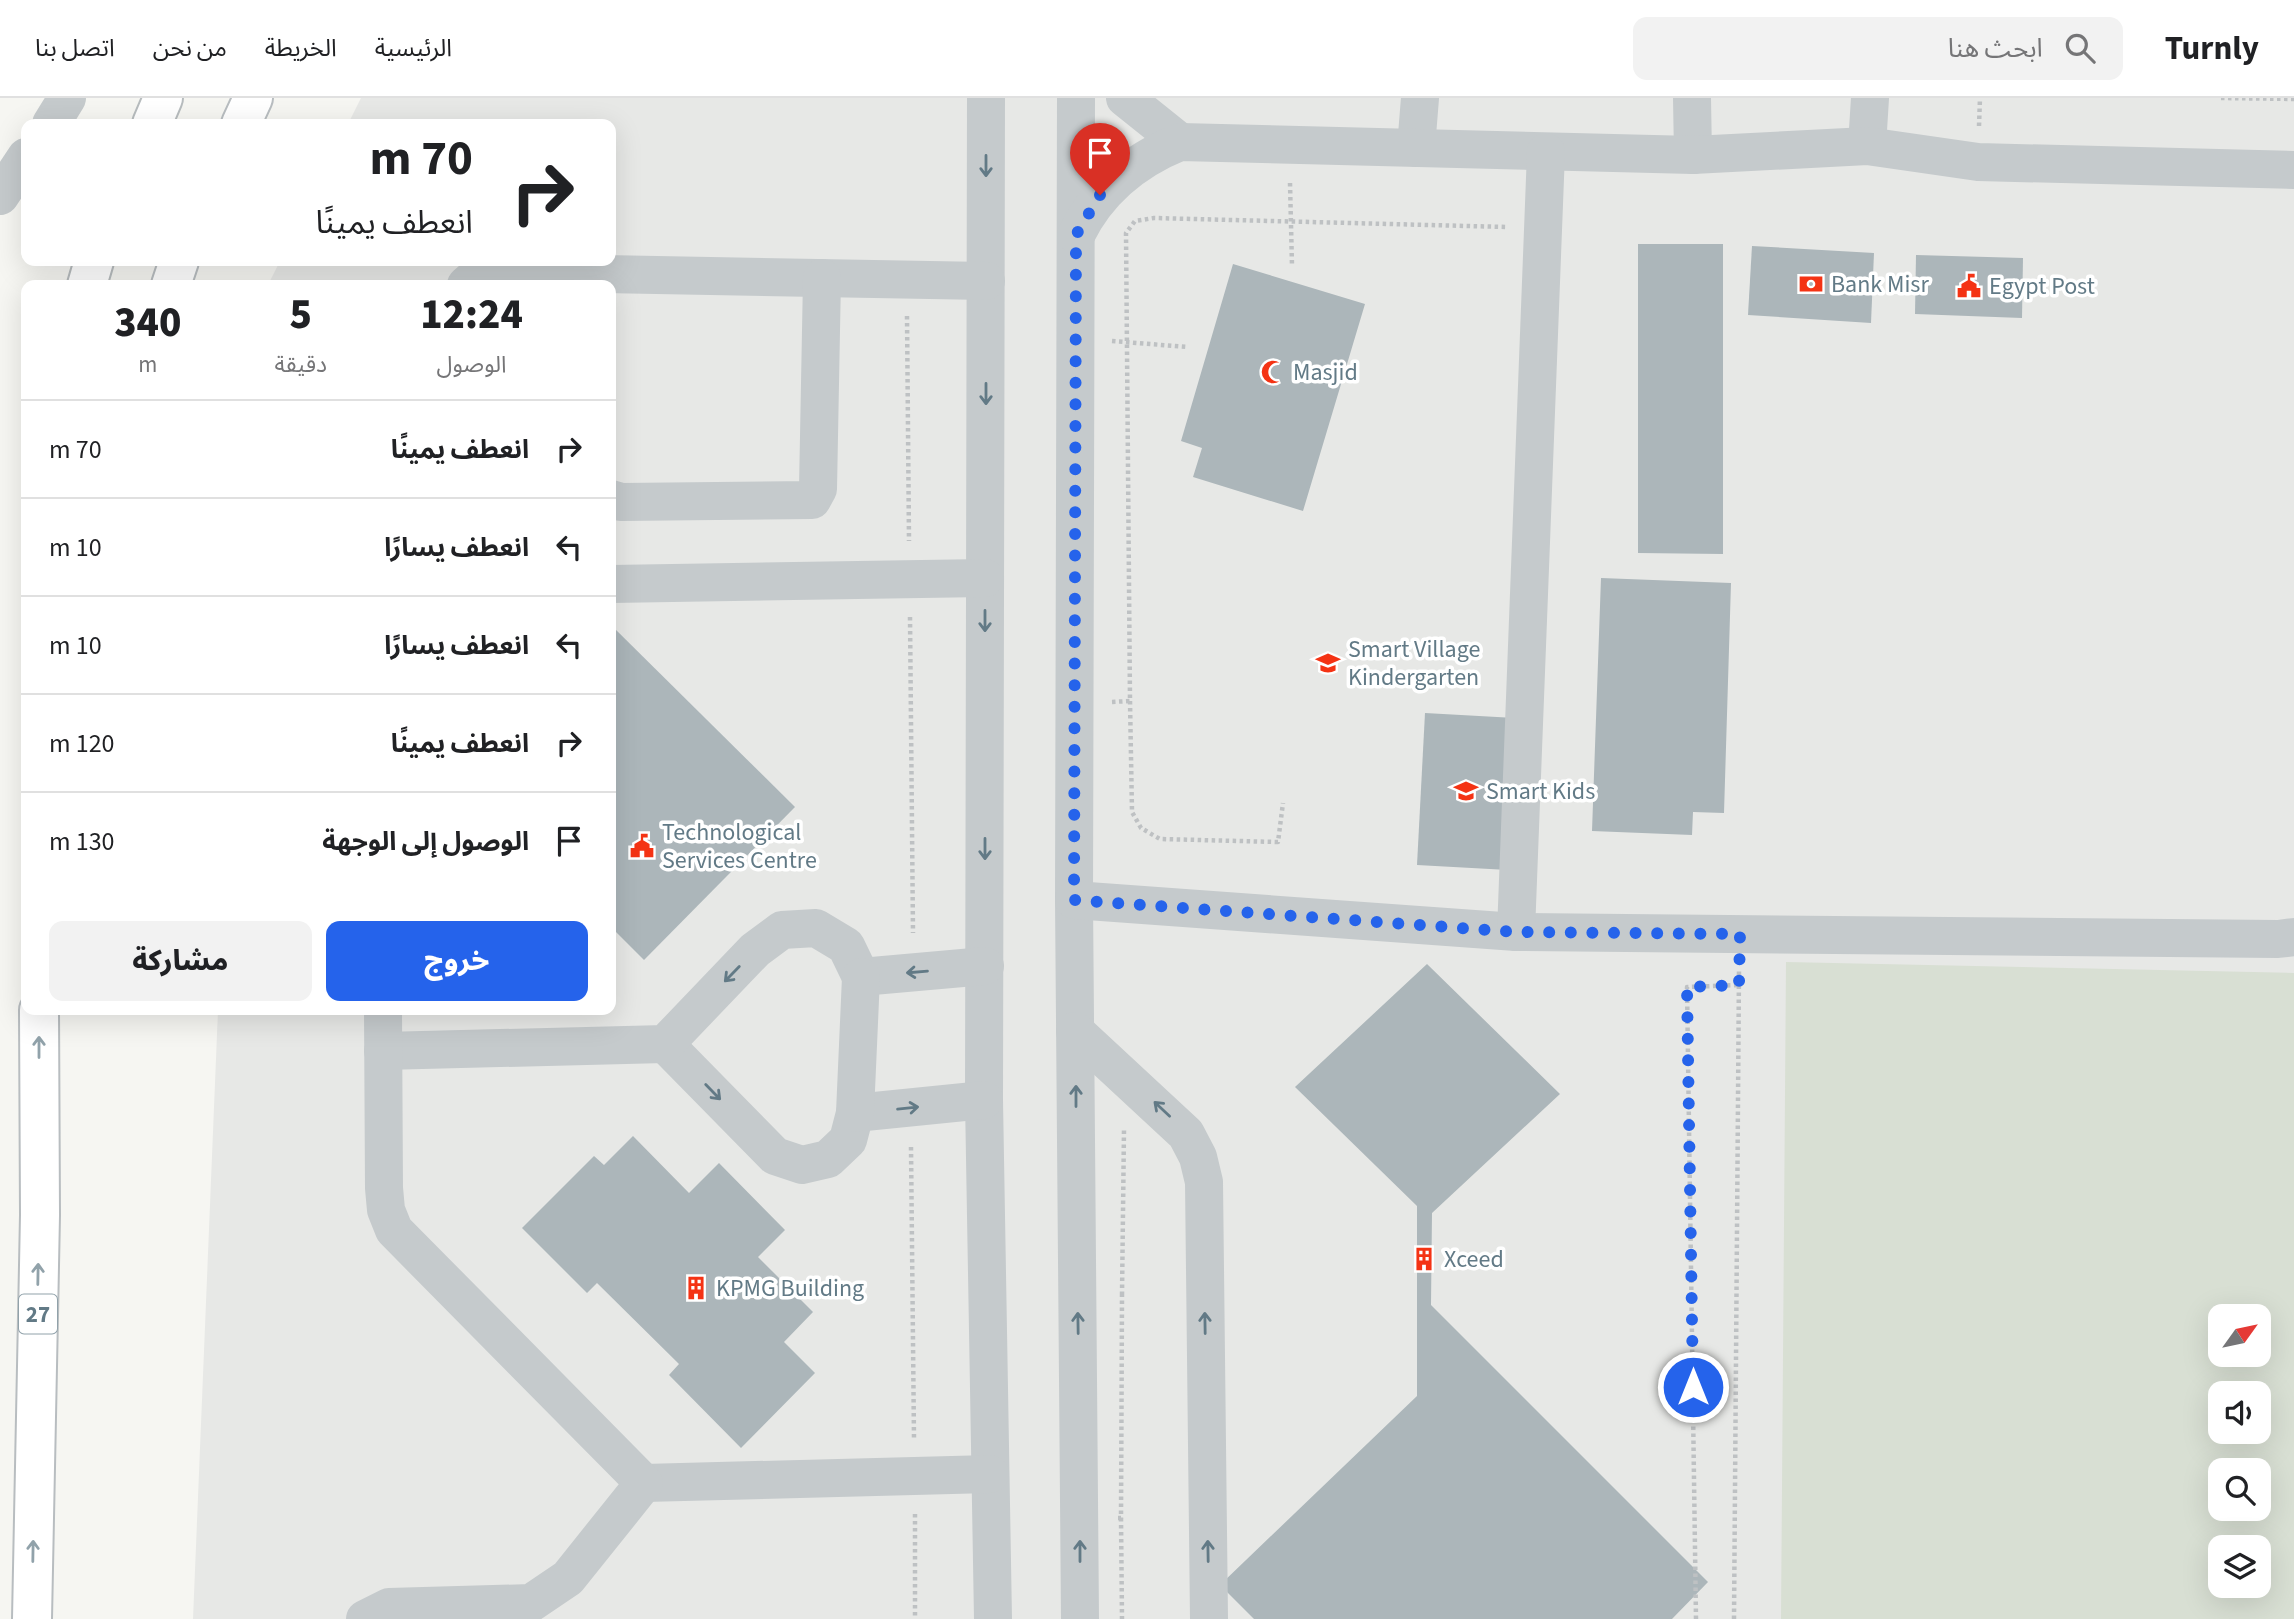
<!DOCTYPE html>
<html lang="ar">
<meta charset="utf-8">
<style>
body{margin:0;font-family:"Source Sans 3","Noto Sans Arabic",sans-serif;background:#f2f2f2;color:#202124;direction:rtl;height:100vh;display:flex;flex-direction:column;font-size:26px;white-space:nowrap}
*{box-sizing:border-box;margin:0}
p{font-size:23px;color:#757577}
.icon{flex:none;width:38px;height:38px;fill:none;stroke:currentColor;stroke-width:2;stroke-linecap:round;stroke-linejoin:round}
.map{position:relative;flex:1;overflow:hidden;direction:ltr}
.details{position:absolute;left:21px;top:182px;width:595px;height:735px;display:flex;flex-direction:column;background:#fff;border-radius:14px;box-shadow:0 7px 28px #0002;direction:rtl}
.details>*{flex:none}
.hud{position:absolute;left:21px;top:21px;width:595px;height:147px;border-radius:14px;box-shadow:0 7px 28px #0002;direction:rtl;background:#fff;color:#202124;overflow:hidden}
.needle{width:46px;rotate:57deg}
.fabs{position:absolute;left:2208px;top:1206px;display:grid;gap:14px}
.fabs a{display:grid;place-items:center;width:63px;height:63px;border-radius:14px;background:#fff;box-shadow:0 7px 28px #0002;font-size:35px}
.pin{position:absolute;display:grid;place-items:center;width:60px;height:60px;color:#fff;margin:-72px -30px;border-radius:50% 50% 50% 0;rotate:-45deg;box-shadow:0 0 7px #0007}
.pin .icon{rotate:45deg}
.me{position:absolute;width:77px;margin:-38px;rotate:0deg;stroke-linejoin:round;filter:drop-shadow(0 0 5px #0008)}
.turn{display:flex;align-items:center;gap:24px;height:147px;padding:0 28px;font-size:32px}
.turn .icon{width:91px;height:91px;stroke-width:2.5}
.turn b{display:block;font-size:49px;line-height:60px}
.eta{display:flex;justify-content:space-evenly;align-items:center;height:119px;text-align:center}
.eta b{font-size:42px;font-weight:800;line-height:49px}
.primary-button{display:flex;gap:14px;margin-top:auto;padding:14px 28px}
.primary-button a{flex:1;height:80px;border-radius:14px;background:#2563eb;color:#fff;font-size:28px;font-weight:800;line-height:80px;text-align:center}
.primary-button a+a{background:#f2f2f2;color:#202124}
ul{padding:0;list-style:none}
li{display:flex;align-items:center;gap:21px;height:98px;padding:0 28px;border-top:2px solid #e0e0e0}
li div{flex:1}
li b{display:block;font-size:26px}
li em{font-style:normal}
header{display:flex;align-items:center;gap:42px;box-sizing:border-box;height:98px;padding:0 35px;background:#fff;border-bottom:2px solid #e0e0e0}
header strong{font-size:33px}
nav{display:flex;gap:38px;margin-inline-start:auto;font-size:24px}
.search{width:490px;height:63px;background:#f2f2f2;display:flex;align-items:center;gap:18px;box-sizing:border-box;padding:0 24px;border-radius:14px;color:#757577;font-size:26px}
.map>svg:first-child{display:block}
.built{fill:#e7e8e6;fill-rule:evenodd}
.green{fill:#d8dfd3;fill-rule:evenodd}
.building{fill:#acb6ba}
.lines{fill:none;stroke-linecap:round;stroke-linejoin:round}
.major-casing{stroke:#b8bdc0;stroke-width:42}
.highway-casing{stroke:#b7bcbe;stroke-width:42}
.path{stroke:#bec1c3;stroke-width:4.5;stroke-dasharray:3.5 3.5;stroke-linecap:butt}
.minor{stroke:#c5cacc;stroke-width:38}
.major{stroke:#fff;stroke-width:38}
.highway{stroke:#fff;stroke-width:38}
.oneway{stroke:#627a86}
.oneway2{stroke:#91a2aa}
.route{stroke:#2563eb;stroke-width:12;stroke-dasharray:0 21.6}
.labels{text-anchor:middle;stroke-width:7;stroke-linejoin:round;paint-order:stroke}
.shield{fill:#fff;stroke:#91a2aa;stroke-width:2}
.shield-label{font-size:23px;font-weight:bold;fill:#627a86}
.poi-label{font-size:24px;fill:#627a86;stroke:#fff;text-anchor:start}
</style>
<header>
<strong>Turnly</strong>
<div class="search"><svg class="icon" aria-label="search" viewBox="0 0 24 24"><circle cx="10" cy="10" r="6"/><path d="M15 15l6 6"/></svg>ابحث هنا</div>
<nav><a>الرئيسية</a><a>الخريطة</a><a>من نحن</a><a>اتصل بنا</a></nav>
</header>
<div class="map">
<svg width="2294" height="1521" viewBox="0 0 2294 1521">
<rect width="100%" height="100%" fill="#f6f6f2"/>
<path class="built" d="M361 0H2294V1521H193L218 912H611V187H268L280 163H611V26H348ZM2221 1218H2259V1256H2221ZM2221 1295H2259V1334H2221ZM2221 1372H2259V1410H2221ZM2221 1449H2259V1488H2221Z"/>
<path class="green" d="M1786 864 2294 875V1521H1781ZM2221 1218H2259V1256H2221ZM2221 1295H2259V1334H2221ZM2221 1372H2259V1410H2221ZM2221 1449H2259V1488H2221Z"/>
<g class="building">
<path d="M1638 146H1723V456L1638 455Z"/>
<path d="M1752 148 1874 155 1871 225 1748 217Z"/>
<path d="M1916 157 2023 160 2022 220 1915 216Z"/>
<path d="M1233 166 1365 206 1303 413 1193 379 1202 350 1181 343Z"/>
<path d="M1601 480 1731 485 1724 715 1693 714 1692 737 1592 733Z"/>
<path d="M611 527 795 709 644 862 611 829Z"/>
<path d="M1425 615 1515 620 1508 772 1417 767Z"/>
<path d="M1427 866 1560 996 1432 1115 1431 1207 1708 1484 1672 1521H1254L1220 1487 1417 1298V1108L1295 989Z"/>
<path d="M633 1038 689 1095 719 1065 785 1132 758 1159 813 1214 784 1244 815 1275 741 1350 669 1277 679 1266 597 1185 587 1195 522 1130 594 1058 604 1067Z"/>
</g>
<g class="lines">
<g class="major-casing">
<g id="major">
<path d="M241 26 253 0"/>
<path d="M171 187 179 163"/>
<path d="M32 1521 40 1117 39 912"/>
</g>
</g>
<g class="highway-casing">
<g id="highway">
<path d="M152 26 163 0"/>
<path d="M87 187 94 163"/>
</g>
</g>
<g class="path">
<path d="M2221 0 2294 1"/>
<path d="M1979 28 1980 0"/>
<path d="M1290 85 1292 168"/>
<path d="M907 218 909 443"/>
<path d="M1112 243 1187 249"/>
<path d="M910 519 913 835"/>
<path d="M1130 603 1132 714 1141 730 1160 741 1278 744 1283 705"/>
<path d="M1112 604 1130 603 1126 135 1135 123 1154 120 1507 129"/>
<path d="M911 1049 914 1341"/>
<path d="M1122 1197 1124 1031"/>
<path d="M915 1416V1521"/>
<path d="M1118 1420H1121L1122 1197"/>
<path d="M1121 1420 1122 1521"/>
<path d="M1696 1521 1687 889 1739 887"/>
<path d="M1734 1521 1739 872"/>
</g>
<g class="minor">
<path d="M986 0 984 1002 993 1521"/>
<path d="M1076 0 1074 802 1080 1521"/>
<path d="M1125 0 1180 44"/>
<path d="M1692 0 1693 57"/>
<path d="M51 26 67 0"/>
<path d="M1867 48 1870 0"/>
<path d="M1416 50 1420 0"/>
<path d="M0 98 26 59"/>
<path d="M1076 137C1098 92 1133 63 1180 44L1693 57 1867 48 1978 64 2294 72"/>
<path d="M466 187 474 180 496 174 986 183"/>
<path d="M611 401 621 404 812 402 818 391 822 180"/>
<path d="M611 486 985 480"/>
<path d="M1074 802 1516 834 2278 841 2294 839"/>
<path d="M1516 834 1546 54"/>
<path d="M1075 933 1186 1036 1198 1059 1204 1084 1209 1521"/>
<path d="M665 946 775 1058 802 1067 828 1061 848 1042 855 1015 984 1002"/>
<path d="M383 953 665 946 755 852 782 832 816 830 846 848 861 879 985 868"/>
<path d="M855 1015 861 879"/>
<path d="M644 1385 990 1376"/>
<path d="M365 1521 389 1509 531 1505 568 1480 644 1385 394 1132 386 1112 384 1090 383 912"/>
</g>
<use href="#major" class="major"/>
<use href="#highway" class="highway"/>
</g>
<defs><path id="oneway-shaft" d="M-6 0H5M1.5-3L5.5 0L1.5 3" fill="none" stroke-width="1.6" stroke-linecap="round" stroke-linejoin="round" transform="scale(1.75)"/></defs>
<g class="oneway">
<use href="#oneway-shaft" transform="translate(986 68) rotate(90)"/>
<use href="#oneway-shaft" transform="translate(986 296) rotate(90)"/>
<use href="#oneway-shaft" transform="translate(985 523) rotate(90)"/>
<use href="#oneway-shaft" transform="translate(985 751) rotate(90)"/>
<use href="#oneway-shaft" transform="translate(917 874) rotate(175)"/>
<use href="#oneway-shaft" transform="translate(732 876) rotate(134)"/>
<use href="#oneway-shaft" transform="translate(713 994) rotate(46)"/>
<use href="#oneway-shaft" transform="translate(1076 998) rotate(-90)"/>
<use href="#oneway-shaft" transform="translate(908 1010) rotate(-6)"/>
<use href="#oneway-shaft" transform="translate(1162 1011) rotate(-137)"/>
<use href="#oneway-shaft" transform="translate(1078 1225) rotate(-91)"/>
<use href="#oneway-shaft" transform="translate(1205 1225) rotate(-91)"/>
<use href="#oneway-shaft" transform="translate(1080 1453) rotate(-90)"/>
<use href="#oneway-shaft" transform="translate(1208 1453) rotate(-91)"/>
</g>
<g class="oneway2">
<use href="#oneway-shaft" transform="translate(39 949) rotate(-90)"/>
<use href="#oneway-shaft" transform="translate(38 1176) rotate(-89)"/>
<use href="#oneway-shaft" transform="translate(33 1453) rotate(-89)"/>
</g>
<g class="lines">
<path class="route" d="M1100 97 1076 137 1074 802 1516 834 1740 836 1739 887 1687 889 1693 1289"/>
</g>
<defs>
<g id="bank-bare" transform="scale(1.89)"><path d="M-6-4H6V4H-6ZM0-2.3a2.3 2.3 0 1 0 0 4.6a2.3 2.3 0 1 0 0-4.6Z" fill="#f43314" stroke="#fff" stroke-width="2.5" paint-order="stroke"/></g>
<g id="civic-bare" transform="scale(1.89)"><path d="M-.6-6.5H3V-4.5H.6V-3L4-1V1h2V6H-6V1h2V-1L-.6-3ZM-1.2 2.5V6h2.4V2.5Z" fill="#f43314" stroke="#fff" stroke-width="2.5" paint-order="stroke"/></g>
<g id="mosque-bare" transform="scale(1.89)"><path d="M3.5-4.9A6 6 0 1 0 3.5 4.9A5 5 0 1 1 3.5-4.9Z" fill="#f43314" stroke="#fff" stroke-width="2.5" paint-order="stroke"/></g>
<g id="school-bare" transform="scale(1.89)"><path d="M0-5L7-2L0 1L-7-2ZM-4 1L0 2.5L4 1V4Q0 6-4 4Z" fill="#f43314" stroke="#fff" stroke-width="2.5" paint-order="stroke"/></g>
<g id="building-bare" transform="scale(1.89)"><path d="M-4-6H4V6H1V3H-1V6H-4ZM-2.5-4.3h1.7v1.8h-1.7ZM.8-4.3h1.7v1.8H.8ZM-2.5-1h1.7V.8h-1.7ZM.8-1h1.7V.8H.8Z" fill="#f43314" stroke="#fff" stroke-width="2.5" paint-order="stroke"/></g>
</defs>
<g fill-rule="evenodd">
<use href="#bank-bare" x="1811" y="186"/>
<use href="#civic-bare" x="1969" y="188"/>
<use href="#mosque-bare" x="1273" y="274"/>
<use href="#school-bare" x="1328" y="565"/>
<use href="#school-bare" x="1466" y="693"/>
<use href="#civic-bare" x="642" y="748"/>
<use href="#building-bare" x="1424" y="1161"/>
<use href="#building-bare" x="696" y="1190"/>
</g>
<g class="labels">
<rect class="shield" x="19" y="1196.5" width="38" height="39" rx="5"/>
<g class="shield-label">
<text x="38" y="1224">27</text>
</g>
<g class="poi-label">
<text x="1831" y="194">Bank Misr</text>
<text x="1989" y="196">Egypt Post</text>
<text x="1293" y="282">Masjid</text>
<text x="1348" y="559">Smart Village<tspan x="1348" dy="28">Kindergarten</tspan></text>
<text x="1486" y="701">Smart Kids</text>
<text x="662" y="742">Technological<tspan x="662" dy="28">Services Centre</tspan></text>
<text x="1444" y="1169">Xceed</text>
<text x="716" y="1198">KPMG Building</text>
</g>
</g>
</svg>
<div class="fabs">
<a><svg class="needle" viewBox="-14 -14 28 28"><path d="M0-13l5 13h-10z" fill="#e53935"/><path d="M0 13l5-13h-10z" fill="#757577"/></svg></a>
<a><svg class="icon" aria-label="sound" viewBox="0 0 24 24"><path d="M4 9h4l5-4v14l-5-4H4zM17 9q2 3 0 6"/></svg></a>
<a><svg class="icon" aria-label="search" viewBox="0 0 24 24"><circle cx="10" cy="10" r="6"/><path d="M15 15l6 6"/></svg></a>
<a><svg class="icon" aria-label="layers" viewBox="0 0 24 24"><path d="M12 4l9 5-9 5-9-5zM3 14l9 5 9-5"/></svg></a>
</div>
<div class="pin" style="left:1100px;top:97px;background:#d93025"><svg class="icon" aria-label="arrive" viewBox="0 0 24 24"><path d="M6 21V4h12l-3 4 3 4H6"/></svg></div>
<svg class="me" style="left:1693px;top:1289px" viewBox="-20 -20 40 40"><circle r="17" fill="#2563eb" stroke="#fff" stroke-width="3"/><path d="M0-11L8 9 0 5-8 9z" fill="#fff"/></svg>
<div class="hud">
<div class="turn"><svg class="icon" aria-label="right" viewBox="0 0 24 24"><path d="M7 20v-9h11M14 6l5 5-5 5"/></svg><div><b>70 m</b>انعطف يمينًا</div></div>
</div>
<section class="details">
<div class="eta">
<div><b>12:24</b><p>الوصول</p></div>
<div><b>5</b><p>دقيقة</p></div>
<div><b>340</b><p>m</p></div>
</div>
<ul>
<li><svg class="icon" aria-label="right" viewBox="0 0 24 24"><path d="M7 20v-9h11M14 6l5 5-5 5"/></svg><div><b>انعطف يمينًا</b></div><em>70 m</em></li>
<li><svg class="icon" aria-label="left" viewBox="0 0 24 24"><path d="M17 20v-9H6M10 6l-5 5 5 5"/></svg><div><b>انعطف يسارًا</b></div><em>10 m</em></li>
<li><svg class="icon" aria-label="left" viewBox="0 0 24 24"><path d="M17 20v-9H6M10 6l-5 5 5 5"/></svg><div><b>انعطف يسارًا</b></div><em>10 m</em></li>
<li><svg class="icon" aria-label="right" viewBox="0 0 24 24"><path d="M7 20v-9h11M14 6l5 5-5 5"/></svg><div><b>انعطف يمينًا</b></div><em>120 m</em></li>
<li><svg class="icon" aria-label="arrive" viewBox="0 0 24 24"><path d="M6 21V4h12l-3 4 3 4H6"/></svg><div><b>الوصول إلى الوجهة</b></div><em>130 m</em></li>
</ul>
<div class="primary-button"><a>خروج</a><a>مشاركة</a></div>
</section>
</div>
